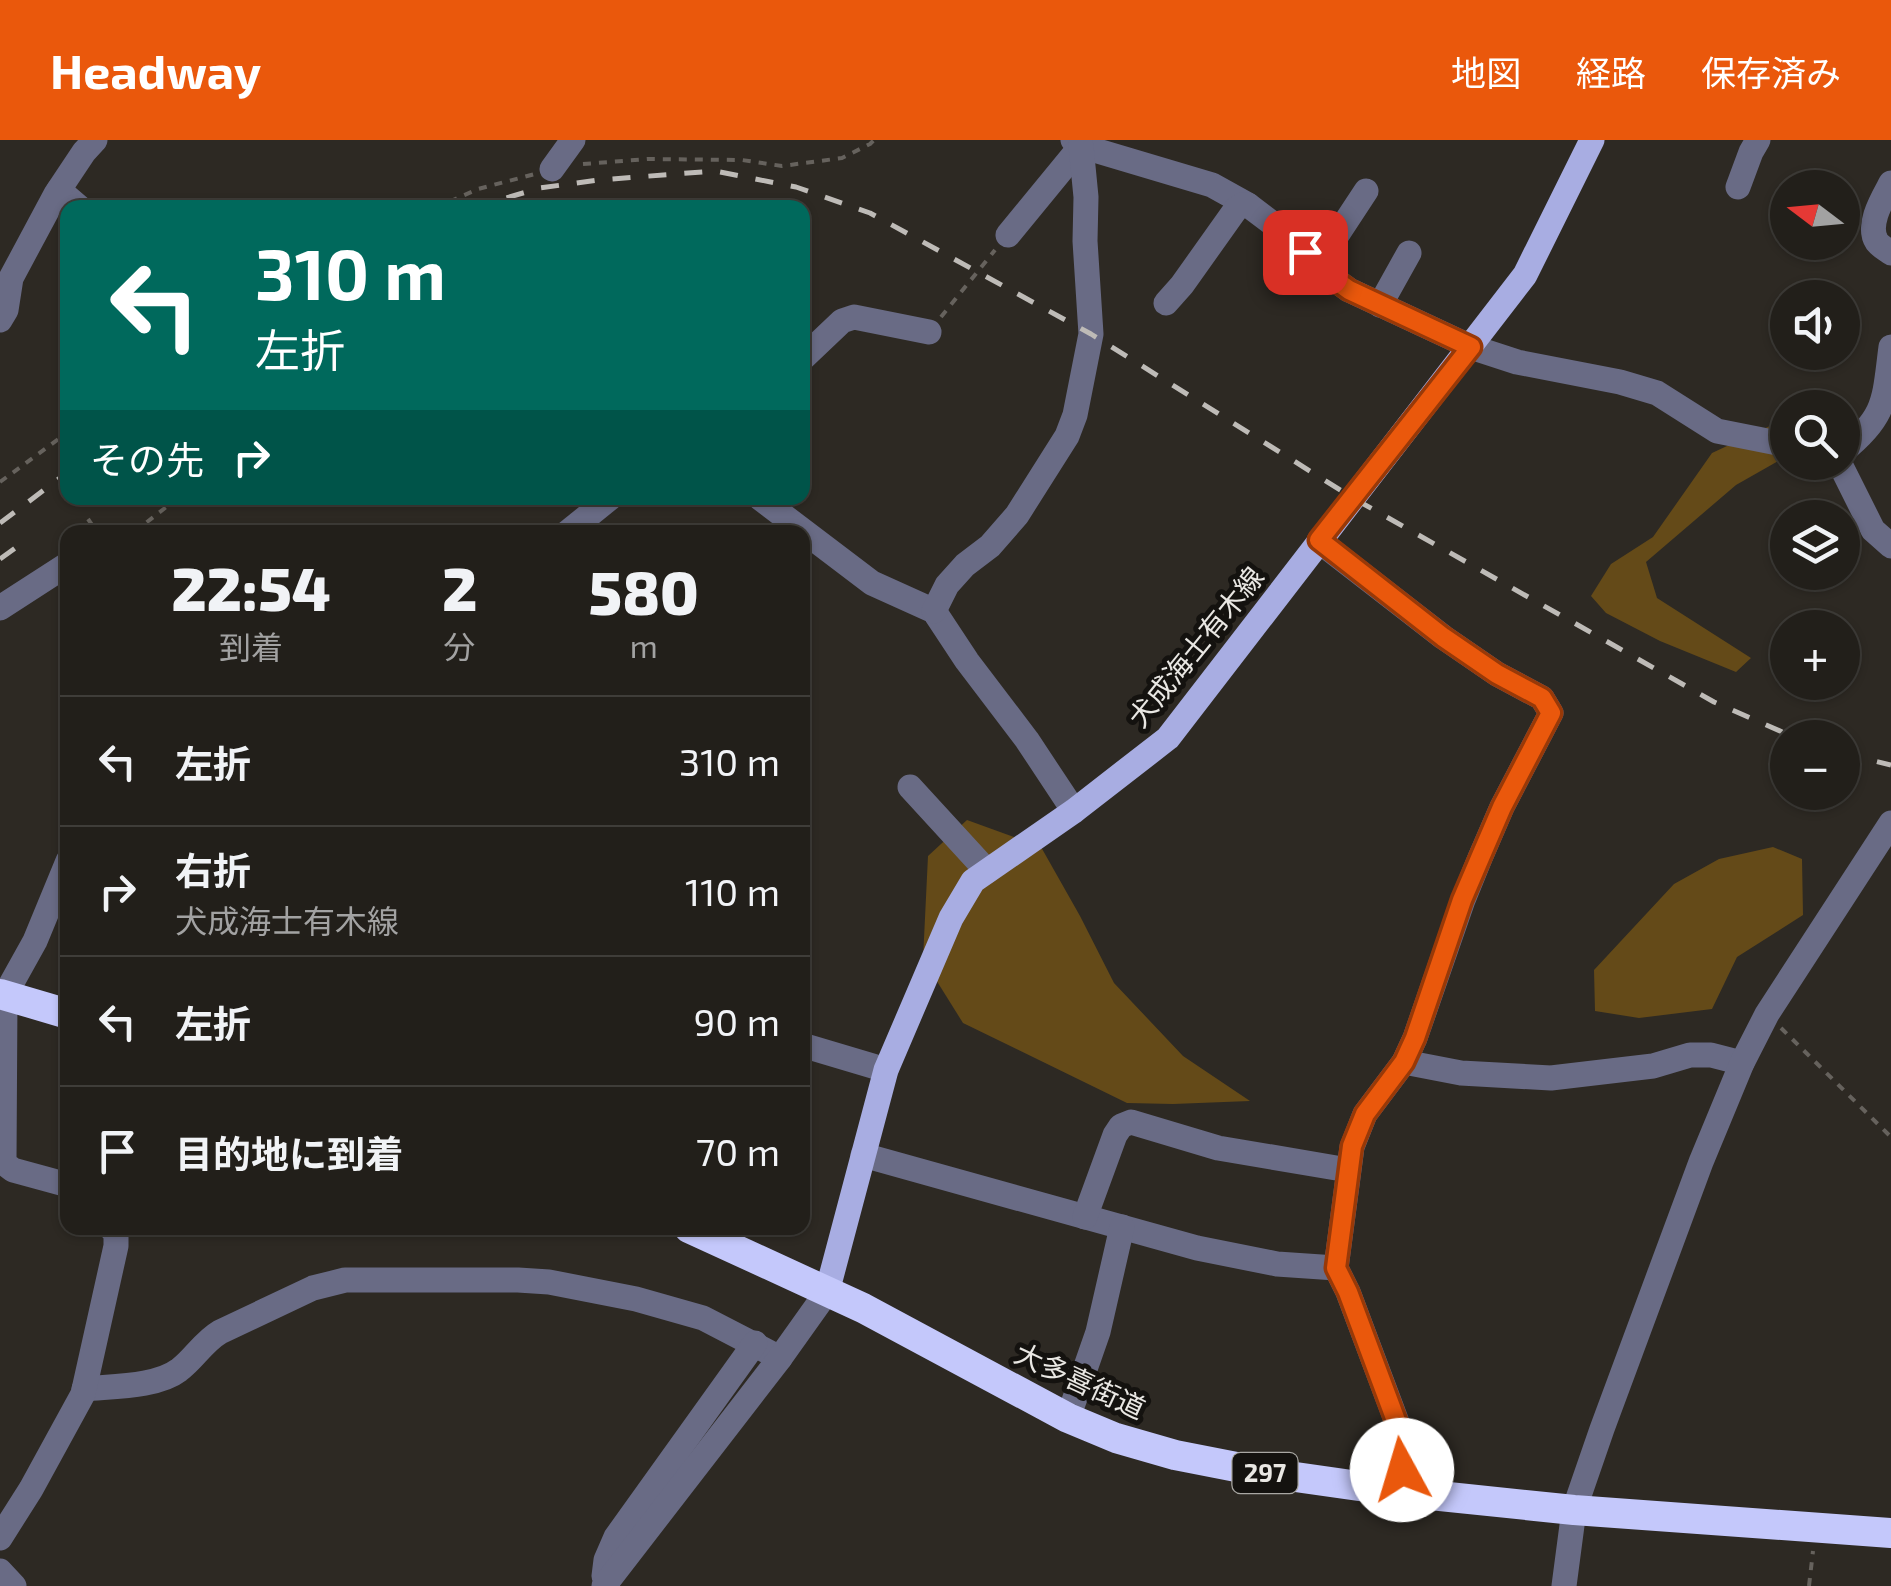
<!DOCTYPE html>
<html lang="ja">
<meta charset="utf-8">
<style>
body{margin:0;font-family:"Exo 2","Noto Sans JP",sans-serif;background:#2a2723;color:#f1f3f6;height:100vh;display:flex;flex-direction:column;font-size:38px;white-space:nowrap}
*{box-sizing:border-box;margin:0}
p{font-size:32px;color:#a2a2a2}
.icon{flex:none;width:55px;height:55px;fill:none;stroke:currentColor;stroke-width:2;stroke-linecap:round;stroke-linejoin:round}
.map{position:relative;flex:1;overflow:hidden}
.panel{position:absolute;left:60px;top:385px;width:750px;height:710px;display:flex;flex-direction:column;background:#221f1a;border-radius:20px;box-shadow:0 2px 8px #0004,0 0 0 2px #3f3d39}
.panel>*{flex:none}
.top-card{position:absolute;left:60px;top:60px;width:750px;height:305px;border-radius:20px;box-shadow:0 2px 8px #0004,0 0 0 2px #3f3d39;background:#00695c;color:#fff;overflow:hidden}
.needle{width:65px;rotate:286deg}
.buttons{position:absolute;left:1770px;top:30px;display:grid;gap:20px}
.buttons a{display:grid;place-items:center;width:90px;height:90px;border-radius:50%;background:#221f1a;box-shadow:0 2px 8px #0004,0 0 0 2px #3f3d39;font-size:50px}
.pin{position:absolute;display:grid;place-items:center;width:85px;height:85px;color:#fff;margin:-42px;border-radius:20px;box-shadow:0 5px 15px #0006}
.me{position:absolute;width:110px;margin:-55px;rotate:354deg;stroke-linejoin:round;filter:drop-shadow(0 0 8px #0008)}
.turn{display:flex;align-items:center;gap:35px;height:210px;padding:0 30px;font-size:45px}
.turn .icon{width:130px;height:130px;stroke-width:2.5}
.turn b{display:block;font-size:70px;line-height:85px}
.then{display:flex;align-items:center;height:95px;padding:0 30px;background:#0003;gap:20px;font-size:38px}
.eta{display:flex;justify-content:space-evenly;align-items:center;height:170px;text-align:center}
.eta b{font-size:60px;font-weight:800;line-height:70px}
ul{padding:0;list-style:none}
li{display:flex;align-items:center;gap:30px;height:130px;padding:0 30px;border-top:2px solid #3f3d39}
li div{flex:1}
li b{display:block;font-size:38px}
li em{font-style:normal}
header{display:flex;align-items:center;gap:60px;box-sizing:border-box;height:140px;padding:0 50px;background:#ea580c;color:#fff}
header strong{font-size:48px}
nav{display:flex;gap:55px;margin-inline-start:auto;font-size:35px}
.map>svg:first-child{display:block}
.green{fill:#644a18}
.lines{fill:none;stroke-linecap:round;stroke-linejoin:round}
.path{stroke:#66625d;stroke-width:4;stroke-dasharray:8 8;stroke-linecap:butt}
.minor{stroke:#696b85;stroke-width:25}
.major{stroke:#a8ade2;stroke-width:25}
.highway{stroke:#c4c8fb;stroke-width:30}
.rail{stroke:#bebbb7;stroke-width:5;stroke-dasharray:18 18;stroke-linecap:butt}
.route-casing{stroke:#983908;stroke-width:25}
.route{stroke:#ea580c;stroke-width:18}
.labels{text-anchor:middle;stroke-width:10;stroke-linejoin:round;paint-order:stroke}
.shield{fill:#14120f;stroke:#a9a7a3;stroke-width:2.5}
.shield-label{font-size:25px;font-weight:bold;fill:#e9e7e3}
.street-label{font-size:28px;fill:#e9e7e3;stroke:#14120f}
</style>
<header>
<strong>Headway</strong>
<nav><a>地図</a><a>経路</a><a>保存済み</a></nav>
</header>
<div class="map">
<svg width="1891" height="1446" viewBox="0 0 1891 1446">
<rect width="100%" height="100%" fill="#2d2923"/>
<g class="green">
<path d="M1787 278V316L1736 345 1646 422 1657 458 1751 518 1736 532 1660 501 1606 473 1591 456 1611 424 1653 397 1712 313Z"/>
<path d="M967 680 1041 707 1080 776 1114 843 1183 916 1250 961 1173 964 1127 963 963 883 923 819 928 716Z"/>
<path d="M1773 707 1802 719 1803 775 1737 817 1712 869 1639 878 1595 871 1594 830 1674 744 1719 719Z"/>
</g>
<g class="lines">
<g class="path">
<path d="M583 24 648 19 742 20 782 26 842 18 870 4 874 0"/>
<path d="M435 68 478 49 535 34"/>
<path d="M941 177 995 110"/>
<path d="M0 342 68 292"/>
<path d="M88 379 97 392"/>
<path d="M134 392 178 358"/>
<path d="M1781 888 1891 997"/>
<path d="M1809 1446 1813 1411"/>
</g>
<g class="minor">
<path d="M1073 0 1081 6 1212 45 1248 65"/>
<path d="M552 29 573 0"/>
<path d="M1891 43C1883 58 1866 85 1877 102 1881 107 1886 109 1891 113"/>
<path d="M1738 47 1751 12 1758 0"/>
<path d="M59 50 80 68"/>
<path d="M1008 95 1081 6"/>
<path d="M1318 124 1366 51"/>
<path d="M1166 163 1182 145 1236 69 1242 65H1248L1285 93 1331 137 1349 150 1471 207 1517 222 1620 242 1657 253 1717 291 1788 305"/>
<path d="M1380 165 1409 113"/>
<path d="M0 180 6 170 11 138 56 54 84 12 95 0"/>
<path d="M802 219 842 181 854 177 929 192"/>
<path d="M1842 312C1887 276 1884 260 1891 207"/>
<path d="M1835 322 1842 328 1873 390 1891 406"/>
<path d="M760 358 872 443 934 471 967 521 1027 600 1074 671"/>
<path d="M568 392 610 358"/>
<path d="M1319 401 1443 497 1497 534 1542 558 1551 573 1502 667 1480 718 1463 760 1415 898 1404 922 1365 974 1352 1007 1336 1128 1348 1152 1398 1285 1402 1308 1401 1352"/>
<path d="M0 468 68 424"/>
<path d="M934 471 947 445 965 425 990 406 1017 375 1067 296 1075 275 1091 194 1085 101 1086 57 1081 6"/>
<path d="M910 647 987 731"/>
<path d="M68 721 35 801 5 855 4 1023 13 1030 68 1045"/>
<path d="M802 905 886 930"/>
<path d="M1404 922 1461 933 1551 938 1653 926 1690 915H1711L1742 923"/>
<path d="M863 1015 1197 1108 1277 1124 1336 1128"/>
<path d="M1085 1077 1115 995 1121 986 1131 982 1218 1008 1348 1030"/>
<path d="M84 1249C112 1246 157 1247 179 1230 194 1219 203 1202 220 1192L313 1148 345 1140H518L549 1142 636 1159 703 1178 780 1218"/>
<path d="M1068 1278 1098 1192 1122 1087"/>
<path d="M0 1398 31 1349 83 1254 116 1106V1094L111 1088"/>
<path d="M0 1431 14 1446"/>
<path d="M604 1436 606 1420 616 1397 755 1203"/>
<path d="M604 1446 780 1218 827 1152"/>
<path d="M1564 1446 1574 1370 1602 1289 1701 1022 1742 923 1767 874 1891 683"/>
</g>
<path class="major" d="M827 1152 886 930 951 778 973 741 1074 671 1168 598 1525 135 1592 0"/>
<g class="highway">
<path d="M0 854 68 874"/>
<path d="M689 1088 863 1168 1068 1278 1116 1298 1175 1315 1267 1333 1401 1352 1574 1370 1891 1393"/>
</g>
<g class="rail">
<path d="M472 68 540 48 598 40 715 31 796 47 870 73 1091 194 1353 358 1714 562 1796 598"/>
<path d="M0 383 68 332"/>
<path d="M0 419 25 401"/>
<path d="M1842 613 1891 625"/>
</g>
</g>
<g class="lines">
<g class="route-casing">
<path id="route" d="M1305 112 1331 137 1349 150 1471 207 1319 400 1443 497 1497 534 1542 558 1551 573 1502 667 1480 718 1462 760 1415 898 1404 922 1365 974 1352 1006 1336 1128 1348 1152 1398 1286 1402 1308V1330"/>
</g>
<use href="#route" class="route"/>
</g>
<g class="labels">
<rect class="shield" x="1232.5" y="1313" width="65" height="40" rx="8"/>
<g class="shield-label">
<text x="1265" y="1342">297</text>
</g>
<g class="street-label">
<text transform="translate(1196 507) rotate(-51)" y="10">犬成海士有木線</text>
<text transform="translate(1080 1241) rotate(25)" y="10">大多喜街道</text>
</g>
</g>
</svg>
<div class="buttons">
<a><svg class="needle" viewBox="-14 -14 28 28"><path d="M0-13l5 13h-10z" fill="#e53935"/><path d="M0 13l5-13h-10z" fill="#a2a2a2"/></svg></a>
<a><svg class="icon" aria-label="sound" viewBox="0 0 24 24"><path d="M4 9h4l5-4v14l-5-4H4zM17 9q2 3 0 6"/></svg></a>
<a><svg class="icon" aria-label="search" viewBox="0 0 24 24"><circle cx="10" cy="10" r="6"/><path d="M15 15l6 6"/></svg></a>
<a><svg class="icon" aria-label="layers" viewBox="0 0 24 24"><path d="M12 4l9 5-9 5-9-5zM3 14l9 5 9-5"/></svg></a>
<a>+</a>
<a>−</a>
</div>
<div class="pin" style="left:1305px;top:112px;background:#d93025"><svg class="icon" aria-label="arrive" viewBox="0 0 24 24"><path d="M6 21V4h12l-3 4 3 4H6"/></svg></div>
<svg class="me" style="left:1402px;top:1330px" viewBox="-20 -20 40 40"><circle r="19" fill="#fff"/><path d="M0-13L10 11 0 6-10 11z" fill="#ea580c"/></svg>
<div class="top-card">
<div class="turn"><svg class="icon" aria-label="left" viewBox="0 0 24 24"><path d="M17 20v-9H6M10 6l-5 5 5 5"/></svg><div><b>310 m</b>左折</div></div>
<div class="then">その先<svg class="icon" aria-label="right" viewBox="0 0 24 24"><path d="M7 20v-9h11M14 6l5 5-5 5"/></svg></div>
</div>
<section class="panel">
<div class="eta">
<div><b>22:54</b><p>到着</p></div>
<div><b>2</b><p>分</p></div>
<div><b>580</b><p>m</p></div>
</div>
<ul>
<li><svg class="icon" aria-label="left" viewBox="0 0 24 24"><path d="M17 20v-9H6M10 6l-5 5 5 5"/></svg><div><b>左折</b></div><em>310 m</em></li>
<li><svg class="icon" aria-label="right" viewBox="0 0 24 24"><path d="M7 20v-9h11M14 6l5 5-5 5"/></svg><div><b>右折</b><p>犬成海士有木線</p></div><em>110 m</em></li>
<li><svg class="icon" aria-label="left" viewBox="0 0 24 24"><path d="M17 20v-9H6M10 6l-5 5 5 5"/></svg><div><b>左折</b></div><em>90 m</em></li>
<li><svg class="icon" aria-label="arrive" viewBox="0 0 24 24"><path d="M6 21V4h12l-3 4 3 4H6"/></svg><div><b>目的地に到着</b></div><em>70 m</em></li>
</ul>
</section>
</div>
